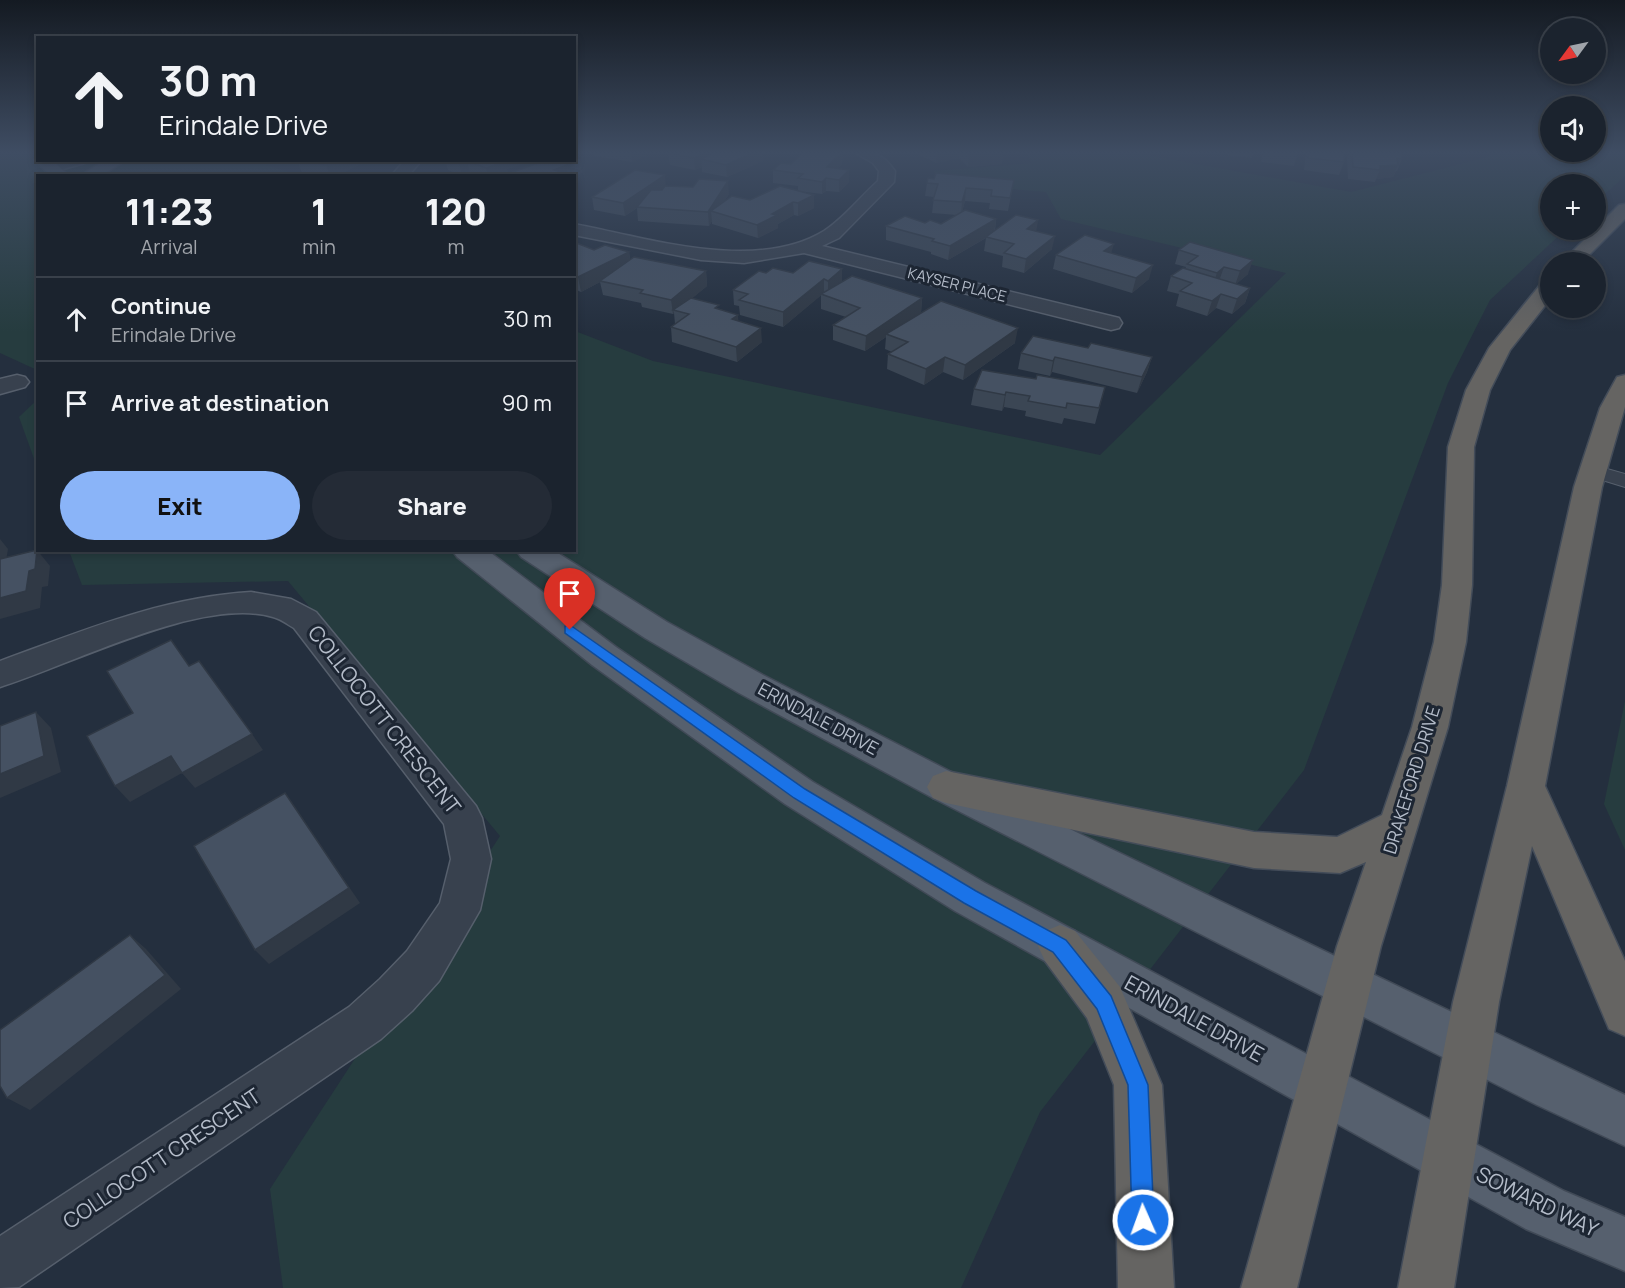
<!DOCTYPE html>
<meta charset="utf-8">
<style>
body{margin:0;font-family:Manrope,sans-serif;background:#242b36;color:#f1f3f6;height:100vh;display:flex;flex-direction:column;font-size:22px;white-space:nowrap}
*{box-sizing:border-box;margin:0}
p{font-size:20px;color:#a0a4aa}
.icon{flex:none;width:33px;height:33px;fill:none;stroke:currentColor;stroke-width:2;stroke-linecap:round;stroke-linejoin:round}
.map{position:relative;flex:1;overflow:hidden}
.details{position:absolute;left:36px;top:174px;width:540px;height:378px;display:flex;flex-direction:column;background:#1b232e;border-radius:0px;box-shadow:0 3px 9px #0003,0 0 0 2px #39404a}
.details>*{flex:none}
.hud{position:absolute;left:36px;top:36px;width:540px;height:126px;border-radius:0px;box-shadow:0 3px 9px #0003,0 0 0 2px #39404a;background:#1b232e;color:#f1f3f6;overflow:hidden}
.needle{width:39px;rotate:237deg}
.fabs{position:absolute;left:1540px;top:18px;display:grid;gap:12px}
.fabs a{display:grid;place-items:center;width:66px;height:66px;border-radius:50%;background:#1b232e;box-shadow:0 3px 9px #0003,0 0 0 2px #39404a;font-size:30px}
.pin{position:absolute;display:grid;place-items:center;width:51px;height:51px;color:#fff;margin:-62px -26px;border-radius:50% 50% 50% 0;rotate:-45deg;box-shadow:0 0 6px #0007}
.pin .icon{rotate:45deg}
.me{position:absolute;width:66px;margin:-33px;rotate:358deg;stroke-linejoin:round;filter:drop-shadow(0 0 4px #0008)}
.turn{display:flex;align-items:center;gap:21px;height:126px;padding:0 24px;font-size:27px}
.turn .icon{width:78px;height:78px;stroke-width:2.5}
.turn b{display:block;font-size:42px;line-height:51px}
.eta{display:flex;justify-content:space-evenly;align-items:center;height:102px;text-align:center}
.eta b{font-size:36px;font-weight:800;line-height:42px}
.cta{display:flex;gap:12px;margin-top:auto;padding:12px 24px}
.cta a{flex:1;height:69px;border-radius:36px;background:#8ab4f8;color:#111;font-size:24px;font-weight:800;line-height:69px;text-align:center}
.cta a+a{background:#242b36;color:#f1f3f6}
ul{padding:0;list-style:none}
li{display:flex;align-items:center;gap:18px;height:84px;padding:0 24px;border-top:2px solid #39404a}
li div{flex:1}
li b{display:block;font-size:22px}
li em{font-style:normal}
.map>svg:first-child{display:block}
.green{fill:#263c3f}
.lines{fill:none;stroke-linecap:round;stroke-linejoin:round}
.service-casing{stroke:#565f6c;stroke-width:2}
.minor-casing{stroke:#565f6c;stroke-width:3}
.tertiary-casing{stroke:#565f6c;stroke-width:3}
.primary-casing{stroke:#414a57;stroke-width:3}
.trunk-casing{stroke:#434c59;stroke-width:3}
.service{fill:#38414e;fill-rule:evenodd}
.minor{fill:#38414e;fill-rule:evenodd}
.tertiary{fill:#38414e;fill-rule:evenodd}
.primary{fill:#56606e;fill-rule:evenodd}
.trunk{fill:#656462;fill-rule:evenodd}
.wall{fill:#3b4654}
.shaded-wall{fill:#303945}
.building{fill:#455162;stroke:#303945;stroke-width:1.5}
.route{fill:#1a73e8;stroke:#114b97;stroke-width:1.5}
.labels{text-anchor:middle;stroke-width:6;stroke-linejoin:round;paint-order:stroke}
.far-street-label{font-size:15px;fill:#b4bcc9;stroke:#1d2633}
.street-label{font-size:18px;fill:#b4bcc9;stroke:#1d2633}
.near-street-label{font-size:21px;fill:#b4bcc9;stroke:#1d2633}
</style>
<div class="map">
<svg width="1625" height="1288" viewBox="0 0 1625 1288">
<rect width="100%" height="100%" fill="#242f3e"/>
<g class="green">
<path d="M0 152H37L38 160 263 161 259 163 298 175 38 176 37 370 0 353Z"/>
<path d="M1025 152H1130L1351 192 1484 158 1494 152H1625V176L1596 202V184H1551V230H1565L1490 300 1448 383 1304 770 1040 1112 961 1288H283L270 1189 500 836 288 581 82 585 69 551 574 550 575 331 653 361 1100 455 1286 273 1061 219 1046 192 942 183 933 171 1032 163Z"/>
<path d="M37 400V467L19 417Z"/>
<path d="M1625 701V850L1604 804Z"/>
</g>
<g class="lines">
<g class="service-casing">
<path id="service" d="M1593 465 1625 474V487L1586 475 1583 471 1586 467Z"/>
</g>
<g class="minor-casing">
<g id="minor">
<path d="M854 152C875 152 883 154 895 171L894 182 839 238 822 246 1119 318 1122 323 1119 328 1111 330 804 253 744 263 701 260 574 235V224C648 238 755 273 824 231 844 218 861 196 878 181L879 171 873 163Z"/>
<path d="M405 160H422L408 176H391Z"/>
<path d="M17 375 25 377 29 382 25 387 0 394V379Z"/>
<path d="M251 592 291 599 316 612 476 806 482 818 491 859 480 910 439 981 412 1011 381 1039 19 1287 0 1288V1236L349 1007 380 979 407 951 440 903 451 859 444 824 294 628C287 624 281 619 273 617 202 596 71 665 0 687V661C82 631 163 597 251 592Z"/>
</g>
</g>
<g class="tertiary-casing">
<path id="tertiary" d="M58 160H87L85 163 52 172 44 167 46 164Z"/>
</g>
<g class="primary-casing">
<g id="primary">
<path d="M38 156V160H52L69 176H51L34 160Z"/>
<path d="M105 160H126L101 176H80Z"/>
<path d="M452 550H487L616 647 813 782 985 883 1564 1191 1625 1217V1271L1526 1229 955 911 785 804 592 665 457 557Z"/>
<path d="M516 550H553L667 622 763 675 959 776 1625 1095V1146L1537 1105 933 798 739 693 645 638 521 557Z"/>
</g>
</g>
<g class="trunk-casing">
<g id="trunk">
<path d="M1625 204V219L1582 262H1562L1619 205Z"/>
<path d="M1551 278V298L1510 350 1490 390 1474 447 1472 585 1466 642 1448 727 1381 946 1297 1288H1241L1337 946 1366 862 1340 873 1254 868 946 803 933 798 927 787 933 776 946 771 1254 832 1337 837 1382 815 1412 727 1434 642 1442 585 1448 447 1466 390 1489 348 1544 280Z"/>
<path d="M1625 375V407L1602 487 1545 786 1625 961V1036L1609 1029 1532 846 1499 1002 1454 1288H1398L1453 1002 1507 786 1574 487 1600 408 1617 377Z"/>
<path d="M1060 925 1075 931 1120 987 1162 1085 1174 1288H1118L1114 1085 1087 1018 1045 961 1038 946 1045 931Z"/>
</g>
</g>
<use href="#service" class="service"/>
<use href="#minor" class="minor"/>
<use href="#tertiary" class="tertiary"/>
<use href="#primary" class="primary"/>
<use href="#trunk" class="trunk"/>
</g>
<g class="wall">
<path d="M594 152H652L632 162 594 156Z"/>
<path d="M843 152 842 164 838 168 849 170V182L839 192 826 191 822 194 798 191 814 195V208L798 216 794 215 778 224V228L758 238 712 224V221L709 226 638 221 637 208 625 216 594 210 592 197 666 186 729 194 724 201 750 200 798 191V186L773 183V170L791 164Z"/>
<path d="M914 152H1003L1002 164 968 167 959 158 936 163Z"/>
<path d="M1221 152H1254L1252 158 1221 154Z"/>
<path d="M1263 152H1298L1294 166 1261 162Z"/>
<path d="M1306 152H1344V162L1339 175 1304 170Z"/>
<path d="M1350 152H1401L1402 159 1397 171H1396L1393 177 1376 179 1375 182 1348 179 1347 158Z"/>
<path d="M668 153 763 161 727 177 702 172V167L695 170 670 165Z"/>
<path d="M297 160H369L336 176H318L302 173Z"/>
<path d="M445 160H534L507 169 508 174 504 176H476L470 173 462 176 448 170Z"/>
<path d="M1014 180 1008 211 989 209 990 203 965 201 962 212 996 219 995 231H1036L1052 249 1024 273 1002 267 1003 256 984 251 986 238 948 260 931 254V252L886 240V226L925 223 941 224 957 215 932 213 934 197 925 196 927 183Z"/>
<path d="M574 242 594 250 629 252 630 259 706 271 707 286 692 298 719 309 738 315V321L762 342 737 362 672 342 671 327 675 324 674 313 673 314 642 307 641 303 603 295 600 282 581 292 574 289Z"/>
<path d="M1190 242 1248 274 1236 284 1250 288 1245 303 1232 314 1216 308 1207 316 1176 306 1179 294 1167 291 1171 276 1185 269 1186 267 1175 264 1179 250Z"/>
<path d="M1111 253 1149 279 1132 293 1053 269 1056 255Z"/>
<path d="M793 273 922 298 921 313 1015 343 963 380 943 372 924 385 887 369 888 354 892 352 885 349 886 337 865 351 833 340V325L846 317 821 309V295L783 327 740 315 739 306 734 305 733 290Z"/>
<path d="M1088 348 1152 357 1147 372 1137 393 1052 372 1050 376 1018 369 1021 353Z"/>
<path d="M1036 379 1105 387 1095 424 1064 418 1062 424 1025 416 1026 411 1004 407 1002 411 971 405 974 389Z"/>
</g>
<g class="shaded-wall">
<path d="M631 152H652L632 162Z"/>
<path d="M705 152H728L701 159 702 167 695 170 694 158Z"/>
<path d="M751 152H763V161L727 177 726 165Z"/>
<path d="M843 152 842 164 828 178 827 167Z"/>
<path d="M937 152H959V158L936 163Z"/>
<path d="M1003 152 1002 164 968 167 969 154Z"/>
<path d="M337 160H369L336 176H330L326 165Z"/>
<path d="M498 160H534L507 169 508 174 504 176H488L486 168Z"/>
<path d="M580 160 582 173 574 176H556L554 170Z"/>
<path d="M467 161 470 173 462 176 459 163Z"/>
<path d="M1398 165 1393 177 1376 179 1380 170V166Z"/>
<path d="M849 170V182L839 192V180Z"/>
<path d="M665 175 666 188 625 216 623 203Z"/>
<path d="M826 178V191L822 194V182Z"/>
<path d="M728 181 729 194 717 213 711 211 712 221 709 226 708 212Z"/>
<path d="M966 188 965 201 961 215 962 202Z"/>
<path d="M814 195V208L798 216V203Z"/>
<path d="M793 202 794 215 778 224V228L758 238 757 225 772 214Z"/>
<path d="M996 219 994 233 948 260 950 246Z"/>
<path d="M1038 220 1036 234 1027 229Z"/>
<path d="M1055 236 1052 249 1024 273 1026 259Z"/>
<path d="M1114 244 1110 257 1104 251Z"/>
<path d="M629 252 631 266 581 292 578 277Z"/>
<path d="M1253 260 1248 274 1235 285 1240 271Z"/>
<path d="M1153 265 1149 279 1132 293 1136 278Z"/>
<path d="M1224 267 1219 281 1212 287 1217 273Z"/>
<path d="M842 269V283L828 295V281Z"/>
<path d="M706 271 707 286 677 311 673 310 674 313 673 314 671 300Z"/>
<path d="M824 279V293L783 327V312Z"/>
<path d="M1250 288 1245 303 1232 314 1237 299Z"/>
<path d="M1221 294 1216 308 1207 316 1212 301Z"/>
<path d="M922 298 921 313 886 334V337L865 351 866 336Z"/>
<path d="M738 315 739 330 732 319Z"/>
<path d="M761 328 762 342 737 362 736 347Z"/>
<path d="M1018 328 1015 343 963 380 965 365Z"/>
<path d="M945 357 943 372 924 385 926 369Z"/>
<path d="M1055 357 1052 372 1050 376 1053 361Z"/>
<path d="M1152 357 1147 372 1137 393 1142 377Z"/>
<path d="M1006 392 1004 407 1002 411 1005 395Z"/>
<path d="M0 539 8 549 3 579 0 575Z"/>
<path d="M37 550 50 566 48 586 42 587 40 608 0 619V598L29 571Z"/>
<path d="M36 712 51 728 61 772 0 798V774Z"/>
<path d="M252 734 263 750 195 788 182 773 130 802 115 786 171 756Z"/>
<path d="M285 793 360 903 269 964 255 950Z"/>
<path d="M130 935 146 949 181 989 30 1110 7 1098Z"/>
</g>
<g class="building">
<path d="M670 152H705L694 158 668 153Z"/>
<path d="M715 152H755L726 165 701 159Z"/>
<path d="M804 152H842L827 167 849 170 839 180 826 178 822 182 798 178 803 174 773 170 781 163 791 164Z"/>
<path d="M967 152H1002L969 154Z"/>
<path d="M1308 152H1344V162L1308 158Z"/>
<path d="M1352 152H1401L1402 159 1397 158 1398 165 1380 166V170L1353 167Z"/>
<path d="M574 159 580 160 554 170 568 174 563 176 505 175 546 160H574Z"/>
<path d="M299 160H337L326 165Z"/>
<path d="M452 160H501L505 162 486 168 467 161 459 163Z"/>
<path d="M635 170 665 175 623 203 592 197Z"/>
<path d="M936 173 1014 180 1010 198 991 196 992 190 966 188 962 202 933 200 938 184 927 183 928 178 934 179Z"/>
<path d="M699 179 728 181 708 212 637 207 651 190H662L665 186 693 187Z"/>
<path d="M780 186 814 195 798 203 793 202 772 214 777 215 757 225 711 211 732 196 750 200Z"/>
<path d="M965 210 996 219 950 246 932 241 934 239 886 226 905 216 925 223 930 220 941 224Z"/>
<path d="M1016 215 1038 220 1027 229 1055 236 1026 259 1004 253 1014 244 986 237Z"/>
<path d="M1085 235 1114 244 1104 251 1153 265 1136 278 1056 255Z"/>
<path d="M574 242 594 250 605 245 629 252 578 277 574 276Z"/>
<path d="M1190 242 1253 260 1240 271 1224 267 1217 273 1187 264 1198 256 1179 250Z"/>
<path d="M634 257 706 271 671 300 640 293 643 290 600 281Z"/>
<path d="M809 261 842 269 828 281 824 279 783 312 739 300 748 294 733 290 759 271 766 273 773 268 793 273Z"/>
<path d="M1183 268 1250 288 1237 299 1221 294 1212 301 1180 291 1192 283 1171 276Z"/>
<path d="M852 276 922 298 866 336 833 325 860 308 821 294Z"/>
<path d="M691 298 719 305 715 308 738 315 732 319 761 328 736 347 671 327 689 314 673 310Z"/>
<path d="M941 301 1018 328 965 365 945 357 926 369 888 354 908 342 886 334Z"/>
<path d="M1033 336 1088 348 1091 343 1152 357 1142 377 1055 357 1053 361 1021 353Z"/>
<path d="M982 370 1036 379 1037 375 1105 387 1099 408 1067 403 1066 408 1028 401 1030 396 1006 392 1005 395 974 389Z"/>
<path d="M37 550 35 569 29 571 26 591 0 598V559Z"/>
<path d="M171 640 189 666 199 661 252 734 182 773 171 756 115 786 87 736 133 713 107 671Z"/>
<path d="M36 712 44 756 0 774V726Z"/>
<path d="M285 793 349 888 255 950 194 846Z"/>
<path d="M130 935 165 975 7 1098 0 1086V1030Z"/>
</g>
<linearGradient id="sky" x2="0" y2="1"><stop stop-color="#141a22"/><stop offset="0.46" stop-color="#3f4d63"/><stop offset="1" stop-color="#3f4d63" stop-opacity="0"/></linearGradient>
<rect width="1625" height="332" fill="url(#sky)"/>
<path class="route" d="M570 625 805 789 976 891 1066 940 1111 996 1148 1085 1154 1220 1151 1228 1143 1231 1135 1228 1132 1220 1128 1085 1097 1009 1053 952 964 903 794 798 565 633V626Z"/>
<g class="labels">
<g class="far-street-label">
<text transform="translate(957 285) rotate(14)" y="5">KAYSER PLACE</text>
</g>
<g class="street-label">
<text transform="translate(818 719) rotate(28)" y="6">ERINDALE DRIVE</text>
<text transform="translate(1412 780) rotate(-73)" y="6">DRAKEFORD DRIVE</text>
</g>
<g class="near-street-label">
<text transform="translate(384 720) rotate(52)" y="7">COLLOCOTT CRESCENT</text>
<text transform="translate(1194 1019) rotate(29)" y="7">ERINDALE DRIVE</text>
<text transform="translate(162 1159) rotate(-34)" y="7">COLLOCOTT CRESCENT</text>
<text transform="translate(1537 1202) rotate(26)" y="7">SOWARD WAY</text>
</g>
</g>
</svg>
<div class="fabs">
<a><svg class="needle" viewBox="-14 -14 28 28"><path d="M0-13l5 13h-10z" fill="#e53935"/><path d="M0 13l5-13h-10z" fill="#a0a4aa"/></svg></a>
<a><svg class="icon" aria-label="sound" viewBox="0 0 24 24"><path d="M4 9h4l5-4v14l-5-4H4zM17 9q2 3 0 6"/></svg></a>
<a>+</a>
<a>−</a>
</div>
<div class="pin" style="left:570px;top:630px;background:#d93025"><svg class="icon" aria-label="arrive" viewBox="0 0 24 24"><path d="M6 21V4h12l-3 4 3 4H6"/></svg></div>
<svg class="me" style="left:1143px;top:1220px" viewBox="-20 -20 40 40"><circle r="17" fill="#1a73e8" stroke="#fff" stroke-width="3"/><path d="M0-11L8 9 0 5-8 9z" fill="#fff"/></svg>
<div class="hud">
<div class="turn"><svg class="icon" aria-label="ahead" viewBox="0 0 24 24"><path d="M12 20V5M6 11l6-6 6 6"/></svg><div><b>30 m</b>Erindale Drive</div></div>
</div>
<section class="details">
<div class="eta">
<div><b>11:23</b><p>Arrival</p></div>
<div><b>1</b><p>min</p></div>
<div><b>120</b><p>m</p></div>
</div>
<ul>
<li><svg class="icon" aria-label="ahead" viewBox="0 0 24 24"><path d="M12 20V5M6 11l6-6 6 6"/></svg><div><b>Continue</b><p>Erindale Drive</p></div><em>30 m</em></li>
<li><svg class="icon" aria-label="arrive" viewBox="0 0 24 24"><path d="M6 21V4h12l-3 4 3 4H6"/></svg><div><b>Arrive at destination</b></div><em>90 m</em></li>
</ul>
<div class="cta"><a>Exit</a><a>Share</a></div>
</section>
</div>
